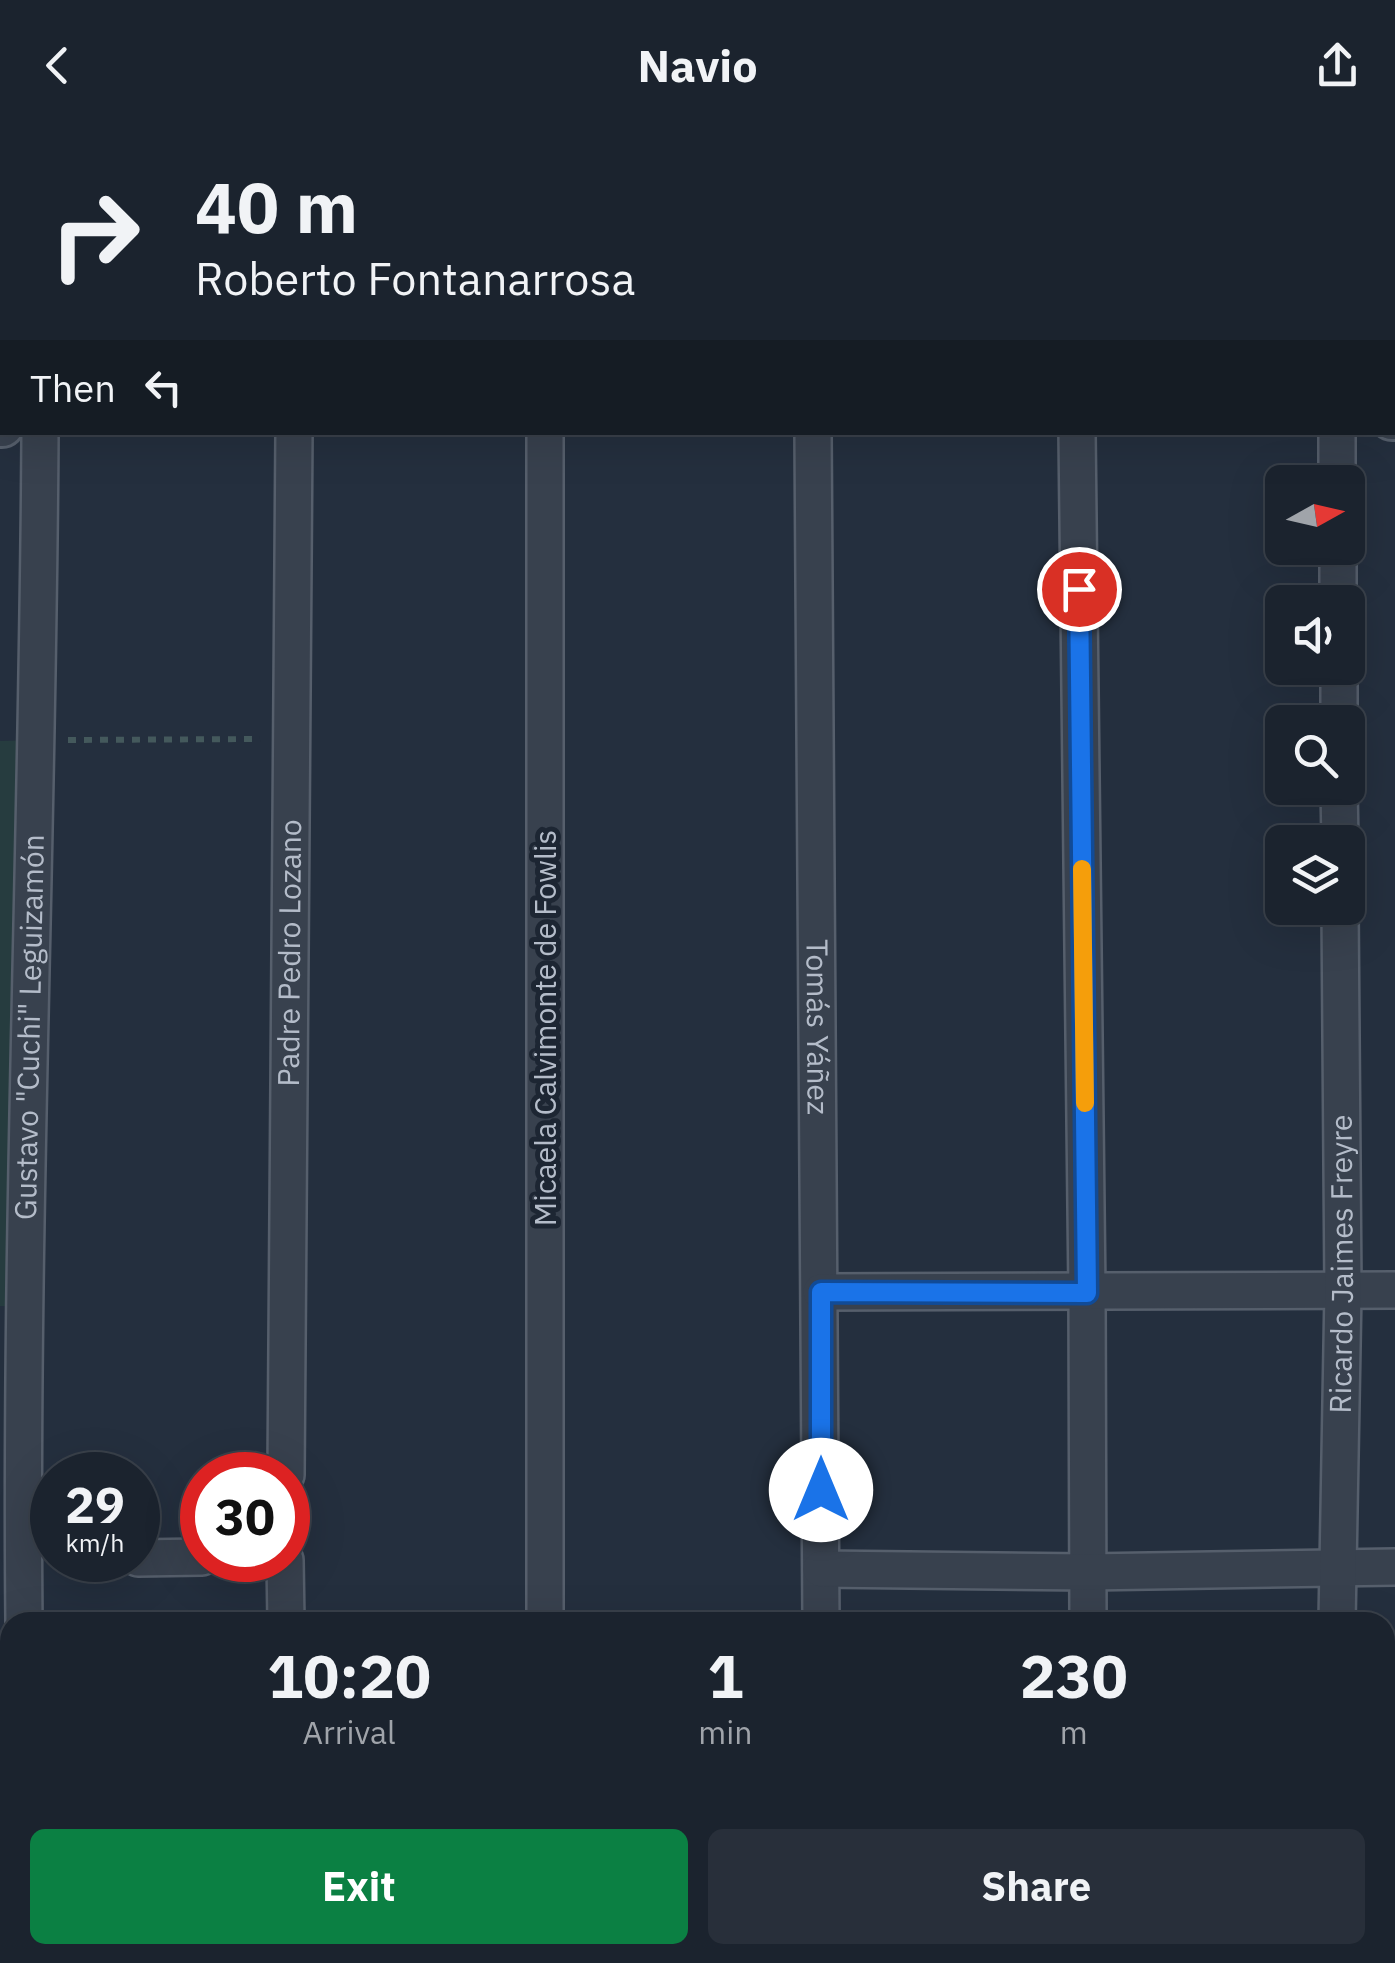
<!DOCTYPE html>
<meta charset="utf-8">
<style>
body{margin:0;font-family:"IBM Plex Sans",sans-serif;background:#282f3a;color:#f1f3f6;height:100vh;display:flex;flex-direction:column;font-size:38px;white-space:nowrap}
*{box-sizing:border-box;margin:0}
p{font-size:32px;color:#a0a4aa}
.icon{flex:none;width:55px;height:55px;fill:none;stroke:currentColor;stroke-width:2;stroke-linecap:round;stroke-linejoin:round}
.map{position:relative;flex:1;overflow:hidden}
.panel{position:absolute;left:0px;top:1482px;width:1395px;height:352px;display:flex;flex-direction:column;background:#1b232e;border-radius:30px 30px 0 0;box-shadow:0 10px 40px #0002,0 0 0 2px #39404a}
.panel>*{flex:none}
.hud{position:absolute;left:0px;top:0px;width:1395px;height:305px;box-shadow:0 10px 40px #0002,0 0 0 2px #39404a;background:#1b232e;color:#f1f3f6;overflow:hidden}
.needle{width:65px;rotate:82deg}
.controls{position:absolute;left:1265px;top:335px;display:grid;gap:20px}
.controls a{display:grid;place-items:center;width:100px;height:100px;border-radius:15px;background:#1b232e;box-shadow:0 10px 40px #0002,0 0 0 2px #39404a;font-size:50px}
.speed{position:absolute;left:30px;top:1322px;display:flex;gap:20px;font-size:50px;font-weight:700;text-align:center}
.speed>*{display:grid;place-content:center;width:130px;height:130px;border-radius:50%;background:#1b232e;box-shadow:0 10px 40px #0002,0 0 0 2px #39404a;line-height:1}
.speed small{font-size:25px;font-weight:400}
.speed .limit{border:15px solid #d22;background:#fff;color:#111}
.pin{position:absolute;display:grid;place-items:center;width:85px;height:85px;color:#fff;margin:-42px;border:5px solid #fff;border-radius:50%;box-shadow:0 2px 10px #0007}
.me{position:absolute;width:110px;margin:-55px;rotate:0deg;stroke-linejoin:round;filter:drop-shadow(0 0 8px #0008)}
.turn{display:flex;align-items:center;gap:35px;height:210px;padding:0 30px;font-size:45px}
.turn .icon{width:130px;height:130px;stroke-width:2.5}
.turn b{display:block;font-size:70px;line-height:85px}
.then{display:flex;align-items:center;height:95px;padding:0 30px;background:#0003;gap:20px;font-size:38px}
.eta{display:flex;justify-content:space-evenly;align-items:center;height:170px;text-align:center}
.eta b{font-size:60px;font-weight:700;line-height:70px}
.action{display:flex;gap:20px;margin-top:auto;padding:20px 30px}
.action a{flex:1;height:115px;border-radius:15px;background:#0b8043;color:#fff;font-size:40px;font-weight:700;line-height:115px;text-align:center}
.action a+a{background:#282f3a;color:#f1f3f6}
header{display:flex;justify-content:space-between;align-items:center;height:130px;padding:0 30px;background:#1b232e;font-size:45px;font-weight:700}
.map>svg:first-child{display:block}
.green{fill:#263c3f}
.building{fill:#455162;stroke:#1f2835;stroke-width:2.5}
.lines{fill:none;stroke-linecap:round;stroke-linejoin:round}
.service-casing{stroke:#565f6c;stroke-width:22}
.minor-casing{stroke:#565f6c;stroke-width:40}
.tertiary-casing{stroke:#565f6c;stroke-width:48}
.path{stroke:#44595c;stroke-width:6;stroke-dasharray:8 8;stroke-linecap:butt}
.service{stroke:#38414e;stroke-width:18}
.minor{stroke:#38414e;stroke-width:35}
.tertiary{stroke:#38414e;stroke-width:42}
.route-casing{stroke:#114b97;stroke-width:25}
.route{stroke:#1a73e8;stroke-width:18}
.slow{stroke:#f59e0b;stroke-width:18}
.labels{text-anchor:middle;stroke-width:10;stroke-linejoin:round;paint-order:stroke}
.street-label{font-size:30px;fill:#b4bcc9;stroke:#1d2633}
</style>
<header><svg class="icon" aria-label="back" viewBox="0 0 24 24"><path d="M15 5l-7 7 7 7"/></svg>Navio<svg class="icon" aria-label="share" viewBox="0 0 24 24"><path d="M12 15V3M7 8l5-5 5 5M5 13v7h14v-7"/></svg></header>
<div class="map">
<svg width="1395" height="1833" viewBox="0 0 1395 1833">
<rect width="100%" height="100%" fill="#242f3e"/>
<g class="green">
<path d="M38 610 26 1177 0 1176V611Z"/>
<rect x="905" y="1825" width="348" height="8"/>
</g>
<rect class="building" x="1385" y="1751" width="10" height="47"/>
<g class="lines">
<g class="service-casing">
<g id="service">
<path d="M944 2V0"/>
<path d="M473 1833V1825"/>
</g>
</g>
<g class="minor-casing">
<g id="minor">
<path d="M36 0V2"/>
<path d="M579 0V2"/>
<path d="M304 2V0"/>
<path d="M0 13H2"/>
<path d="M1392 18H1395"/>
<path id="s1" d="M813 302 821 1492"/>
<path d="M1077 302 1087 1163 1088 1492"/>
<path d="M1337 302V352"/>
<path d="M1338 418V472"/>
<path d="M1339 538V592"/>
<path d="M1339 658 1340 712"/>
<path d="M821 1162 1395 1160"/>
<path id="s2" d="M286 1345 294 302"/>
<path d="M138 1428 202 1427"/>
<path d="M285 1430 286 1492"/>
<path d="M821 1439 1088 1442 1395 1437"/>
<path id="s3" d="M24 1492C20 1096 38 699 40 302"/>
<path d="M545 1492V302"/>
<path id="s4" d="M1337 1492 1343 1161 1340 778"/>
<path d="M0 1713H10"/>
<path d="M1385 1713H1395"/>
<path d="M30 1825V1833"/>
<path d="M901 1833V1825"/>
</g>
</g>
<g class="tertiary-casing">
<g id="tertiary">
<path d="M1392 288H1395"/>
<path d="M0 295H2"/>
</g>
</g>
<path class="path" d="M68 610 260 609"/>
<use href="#service" class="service"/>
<use href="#minor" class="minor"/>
<use href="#tertiary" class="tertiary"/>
</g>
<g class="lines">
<g class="route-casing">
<path id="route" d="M821 1360V1162L1087 1163 1079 459"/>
</g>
<use href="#route" class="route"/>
<path class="slow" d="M1082 739 1085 973"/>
</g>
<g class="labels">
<g class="street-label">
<text dy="10" stroke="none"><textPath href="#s2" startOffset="522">Padre Pedro Lozano</textPath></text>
<text dy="10" stroke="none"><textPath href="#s1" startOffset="595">Tomás Yáñez</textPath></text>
<text dy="10" stroke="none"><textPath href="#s3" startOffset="595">Gustavo "Cuchi" Leguizamón</textPath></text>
<text transform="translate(546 898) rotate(-90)" y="10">Micaela Calvimonte de Fowlis</text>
<text dy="10" stroke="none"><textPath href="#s4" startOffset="358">Ricardo Jaimes Freyre</textPath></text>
</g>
</g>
</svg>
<div class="controls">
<a><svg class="needle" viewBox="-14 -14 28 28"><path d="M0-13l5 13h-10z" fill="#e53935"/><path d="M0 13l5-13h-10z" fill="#a0a4aa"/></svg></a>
<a><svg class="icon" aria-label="sound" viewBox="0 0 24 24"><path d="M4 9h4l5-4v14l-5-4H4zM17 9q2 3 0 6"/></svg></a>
<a><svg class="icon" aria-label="search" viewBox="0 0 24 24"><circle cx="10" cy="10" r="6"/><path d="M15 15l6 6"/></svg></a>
<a><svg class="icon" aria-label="layers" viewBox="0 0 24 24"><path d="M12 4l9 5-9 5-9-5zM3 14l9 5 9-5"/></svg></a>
</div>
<div class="speed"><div>29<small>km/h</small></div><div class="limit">30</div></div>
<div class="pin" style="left:1079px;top:459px;background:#d93025"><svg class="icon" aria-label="arrive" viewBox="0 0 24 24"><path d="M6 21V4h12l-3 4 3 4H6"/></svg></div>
<svg class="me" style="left:821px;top:1360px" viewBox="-20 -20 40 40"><circle r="19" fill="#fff"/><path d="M0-13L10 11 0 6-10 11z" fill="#1a73e8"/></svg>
<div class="hud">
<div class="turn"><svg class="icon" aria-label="right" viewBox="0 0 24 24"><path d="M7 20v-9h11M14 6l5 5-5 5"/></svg><div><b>40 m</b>Roberto Fontanarrosa</div></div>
<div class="then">Then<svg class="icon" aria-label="left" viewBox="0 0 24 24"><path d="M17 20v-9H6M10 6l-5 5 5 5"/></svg></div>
</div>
<section class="panel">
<div class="eta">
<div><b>10:20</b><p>Arrival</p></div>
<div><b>1</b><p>min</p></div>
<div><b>230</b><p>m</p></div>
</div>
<div class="action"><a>Exit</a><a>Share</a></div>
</section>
</div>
